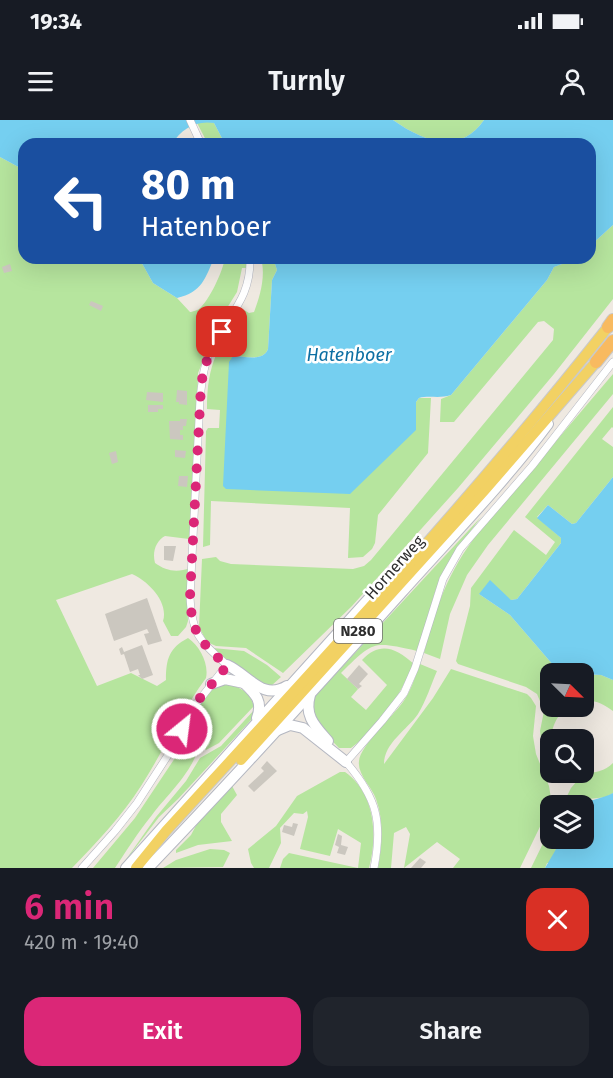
<!DOCTYPE html>
<meta charset="utf-8">
<style>
body{margin:0;font-family:"Fira Sans",sans-serif;background:#20242c;color:#f1f3f6;height:100vh;display:flex;flex-direction:column;font-size:22px;white-space:nowrap}
*{box-sizing:border-box;margin:0}
p{font-size:20px;color:#9ea1a6}
.icon{flex:none;width:33px;height:33px;fill:none;stroke:currentColor;stroke-width:2;stroke-linecap:round;stroke-linejoin:round}
.map{position:relative;height:748px;overflow:hidden}
.drawer{display:flex;flex-direction:column;background:#171b24;flex:1}
.drawer>*{flex:none}
.top-card{position:absolute;left:18px;top:18px;width:578px;height:126px;border-radius:18px;box-shadow:0 6px 24px #0002;background:#1a4fa0;color:#fff;overflow:hidden}
.needle{width:39px;rotate:114deg}
.buttons{position:absolute;left:540px;top:543px;display:grid;gap:12px}
.buttons a{display:grid;place-items:center;width:54px;height:54px;border-radius:12px;background:#171b24;box-shadow:0 6px 24px #0002;font-size:30px}
.pin{position:absolute;display:grid;place-items:center;width:51px;height:51px;color:#fff;margin:-26px;border-radius:12px;box-shadow:0 3px 9px #0006}
.me{position:absolute;width:66px;margin:-33px;rotate:29deg;stroke-linejoin:round;filter:drop-shadow(0 0 4px #0008)}
.turn{display:flex;align-items:center;gap:21px;height:126px;padding:0 24px;font-size:27px}
.turn .icon{width:78px;height:78px;stroke-width:2.5}
.turn b{display:block;font-size:42px;line-height:51px}
.round{display:grid;place-items:center;flex:none;width:63px;height:63px;border-radius:18px;background:#20242c}
.head{display:flex;align-items:center;justify-content:space-between;height:102px;padding:0 24px}
h1{font-size:36px;font-weight:600;line-height:45px;color:#db2777}
.primary-button{display:flex;gap:12px;margin-top:auto;padding:12px 24px}
.primary-button a{flex:1;height:69px;border-radius:18px;background:#db2777;color:#fff;font-size:24px;font-weight:600;line-height:69px;text-align:center}
.primary-button a+a{background:#20242c;color:#f1f3f6}
.status{display:flex;justify-content:space-between;align-items:center;height:42px;padding:0 30px;background:#171b24;direction:ltr}
.status svg{height:16px;fill:currentColor}
header{display:flex;justify-content:space-between;align-items:center;height:78px;padding:0 24px;background:#171b24;font-size:27px;font-weight:600}
.map>svg:first-child{display:block}
.green{fill:#b6e59e}
.water{fill:#75cff0}
.building{fill:#cbc7bf}
.lines{fill:none;stroke-linecap:round;stroke-linejoin:round}
.minor-casing{stroke:#b4b7c1;stroke-width:8}
.secondary-casing{stroke:#b4b7c1;stroke-width:12}
.primary-casing{stroke:#c9c9c9;stroke-width:12}
.trunk-casing{stroke:#c9c9c9;stroke-width:14}
.minor{stroke:#fff;stroke-width:7}
.secondary{stroke:#fff;stroke-width:10}
.primary{stroke:#f2d163;stroke-width:10}
.trunk{stroke:#f8ba60;stroke-width:12}
.route{stroke:#db2777;stroke-width:10;stroke-dasharray:0 18}
.labels{text-anchor:middle;stroke-width:5;stroke-linejoin:round;paint-order:stroke}
.shield{fill:#fff;stroke:#6d6d6d;stroke-width:1.5}
.shield-label{font-size:15px;font-weight:bold;fill:#2e2e2e}
.street-label{font-size:16px;fill:#2e2e2e;stroke:#fff}
.water-label{font-size:18px;font-style:italic;fill:#0d6fa3;stroke:#fff}
</style>
<div class="status"><b>19:34</b><svg viewBox="0 0 49 12"><path d="M0 12V9h3v3zM5 12V6h3v6zM10 12V3h3v9zM15 12V0h3v12zM26 1h20v11H26zM47 4h2v5h-2z"/></svg></div>
<header><svg class="icon" aria-label="menu" viewBox="0 0 24 24"><path d="M4 6h16M4 12h16M4 18h16"/></svg>Turnly<svg class="icon" aria-label="person" viewBox="0 0 24 24"><circle cx="12" cy="8" r="4"/><path d="M4 21q1-7 8-7t8 7"/></svg></header>
<div class="map">
<svg width="613" height="748" viewBox="0 0 613 748">
<rect width="100%" height="100%" fill="#efe9e1"/>
<g class="green">
<path d="M393 0H484C459 36 423 21 393 0Z"/>
<path d="M206 1 214 3 225 24H208L197 3Z"/>
<path d="M0 37 24 50V138H139L153 163 177 178 190 192C192 192 197 190 199 189 209 181 223 151 225 138H246L247 148H242L237 172 227 188 232 192 230 195 224 192 209 214V226L198 253 196 328 189 419 165 416C156 421 152 432 155 443 166 451 177 453 190 448L187 479 188 501 186 507 178 516H171L163 501C169 482 148 461 132 454L56 480 97 566 131 553 157 566 166 560C166 539 169 528 188 518 200 526 209 544 206 558 181 592 164 630 141 666 122 696 97 722 72 748H0Z"/>
<path d="M613 105V179L554 254 458 368 352 486 283 553 246 528 216 526 207 522 199 507 202 439 216 437 220 441 231 444 353 449 364 446 371 440 553 220 554 209 544 201 538 202 454 302H440L441 279 451 275 547 160 554 147 578 138H590V126Z"/>
<path d="M256 138H273L277 150 272 160 268 229C263 242 246 236 233 236L416 310V282L419 278H431L428 333 378 395 375 423 372 429 363 437 348 438 350 388 211 381 210 425 203 427 206 311 208 308H219L220 290 207 289C207 243 218 226 244 190L249 193 254 192C260 176 266 156 261 138Z"/>
<path d="M613 254V274L488 425 467 455 450 494 440 539 424 533C436 486 448 452 478 413Z"/>
<path d="M613 287V308L612 307 602 319 613 327V357L576 403 572 404 548 385 537 397 561 418V423L517 479 511 480 479 474 510 495 560 553 550 554V586L568 587C548 601 550 625 550 648L543 634 540 611 544 591 537 574 526 567 458 544 456 541 470 486 471 468 514 410 546 435 555 422 525 397Z"/>
<path d="M481 397 464 420 436 469 417 531C372 521 374 521 341 553L358 569 351 577 366 590 387 565 362 540C380 521 396 528 414 544 400 575 379 608 351 628H339C323 611 306 599 316 575Z"/>
<path d="M213 528 244 531 267 545 281 557 271 566C254 566 226 539 213 528Z"/>
<path d="M420 544 437 551C431 565 426 581 418 594 407 610 384 623 384 644L433 578 451 549 527 574 531 578 536 586 533 616 536 634 549 666 552 685 550 686 520 748H453L460 739 437 722 404 748 410 714 406 707 394 713 391 748H378C382 725 384 701 376 679 372 667 357 654 359 641 360 626 393 596 403 582 411 571 415 557 420 544Z"/>
<path d="M584 555H601L613 560V591C603 584 596 580 584 581Z"/>
<path d="M221 563C236 566 249 569 254 586L219 623 206 630 197 614 187 608C196 590 204 574 221 563Z"/>
<path d="M255 589 251 600 178 679 159 697 120 748 156 697 186 661 200 638 221 626Z"/>
<path d="M189 617 198 622C200 645 165 677 152 695 138 712 127 730 115 748H93L135 698Z"/>
<path d="M613 643V673L607 677 589 679 580 685 562 686 571 668 584 653C595 653 605 651 613 643Z"/>
<path d="M340 652H345C375 673 378 715 369 748H358L361 723 338 709 330 736 300 729 308 697 307 691 303 694 294 693 280 708 281 723 269 748H254L251 743 248 729 276 706 297 676Z"/>
<path d="M232 666 237 675 221 694V702L232 721 198 725 176 733V730L191 715 200 698Z"/>
<path d="M550 709V718L562 719 549 743H547L545 748H531Z"/>
<path d="M210 729 224 730 230 733 223 747 163 748 176 740Z"/>
<path d="M289 733 358 748H280L283 739Z"/>
</g>
<g class="water">
<path d="M0 0H393C423 21 459 36 484 0H613V105L590 126V24H225L214 3C196 0 181 9 172 24H24V50L0 37Z"/>
<path d="M139 138H214C205 159 202 172 177 178L153 163Z"/>
<path d="M273 138H578L554 147 547 160 451 275C439 279 429 275 419 278L416 282V310L350 374 226 369 223 366 229 242 233 236C245 236 263 242 268 229L272 160 277 150Z"/>
<path d="M613 357V560L601 555 560 553 510 495 479 474 490 460 511 480 517 479 561 423V418L537 398 548 385 572 404 576 403Z"/>
<path d="M613 673V748H545L562 719 584 718V686L580 685C591 679 602 679 613 673Z"/>
</g>
<g class="building">
<path d="M10 144 12 151 4 153 2 147Z"/>
<path d="M91 181 103 186 101 191 89 185Z"/>
<path d="M177 270 187 271V285L179 284V282H176Z"/>
<path d="M147 272 163 273V282L146 280Z"/>
<path d="M148 285H163V289H158V292H148Z"/>
<path d="M180 299H187L186 306H183V310H180V315H183V320L170 319 169 301H180Z"/>
<path d="M175 330 186 331 185 338 175 337Z"/>
<path d="M116 331 118 342 112 344 109 333Z"/>
<path d="M179 356H188L187 367 178 366Z"/>
<path d="M164 426H176L173 441 164 440Z"/>
<path d="M147 478 162 521 148 525 144 514 149 513 147 509 114 521 105 494Z"/>
<path d="M142 525 153 555 142 559 138 555H140L138 549 130 552 124 534 121 535 119 529 122 527 124 532Z"/>
<path d="M359 545 368 554 359 564 362 566 358 569 347 559Z"/>
<path d="M267 641 277 651 254 672 248 666 264 651 261 648Z"/>
<path d="M293 703 298 704 294 716 282 712 284 705 292 707Z"/>
<path d="M338 714 342 716 341 725 348 727 345 735 337 733 339 727 335 725Z"/>
<path d="M420 738 426 742 421 748H411Z"/>
</g>
<g class="lines">
<g class="minor-casing">
<g id="minor">
<path d="M190 0 201 24"/>
<path d="M82 748 115 711 137 683 170 632 193 588 227 545C200 521 192 515 190 477L200 279C202 260 204 241 214 224 231 192 251 177 250 138"/>
<path d="M374 748C383 702 377 678 346 642L382 601 404 573 415 548 443 459 460 429 532 346 613 242"/>
</g>
</g>
<g class="secondary-casing">
<g id="secondary">
<path d="M227 545C249 555 262 581 287 566"/>
<path d="M240 559C253 572 264 579 257 598"/>
<path d="M211 564 225 559 244 563"/>
<path d="M310 575C304 596 315 606 328 621"/>
<path d="M278 610 290 605 303 608 346 642"/>
<path d="M126 748 391 454 411 435"/>
<path d="M148 748C234 658 318 566 401 473 451 417 503 364 548 304"/>
</g>
</g>
<g class="primary-casing">
<g id="primary">
<path d="M241 640 485 370 596 242"/>
<path d="M136 748 166 711C317 546 470 382 608 207"/>
</g>
</g>
<g class="trunk-casing">
<g id="trunk">
<path d="M608 207 613 200"/>
<path d="M596 242 613 221"/>
</g>
</g>
<use href="#minor" class="minor"/>
<use href="#secondary" class="secondary"/>
<use href="#primary" class="primary"/>
<use href="#trunk" class="trunk"/>
</g>
<g class="lines">
<path class="route" d="M182 609 200 578 227 546C200 521 192 515 190 477L201 266C204 245 210 228 222 212"/>
</g>
<g class="labels">
<rect class="shield" x="334" y="499" width="48" height="24" rx="4.5"/>
<g class="shield-label">
<text x="358" y="516">N280</text>
</g>
<g class="street-label">
<text transform="translate(394 447) rotate(-48)" y="6">Hornerweg</text>
</g>
<g class="water-label">
<text x="349" y="241">Hatenboer</text>
</g>
</g>
</svg>
<div class="buttons">
<a><svg class="needle" viewBox="-14 -14 28 28"><path d="M0-13l5 13h-10z" fill="#e53935"/><path d="M0 13l5-13h-10z" fill="#9ea1a6"/></svg></a>
<a><svg class="icon" aria-label="search" viewBox="0 0 24 24"><circle cx="10" cy="10" r="6"/><path d="M15 15l6 6"/></svg></a>
<a><svg class="icon" aria-label="layers" viewBox="0 0 24 24"><path d="M12 4l9 5-9 5-9-5zM3 14l9 5 9-5"/></svg></a>
</div>
<div class="pin" style="left:222px;top:212px;background:#d93025"><svg class="icon" aria-label="arrive" viewBox="0 0 24 24"><path d="M6 21V4h12l-3 4 3 4H6"/></svg></div>
<svg class="me" style="left:182px;top:609px" viewBox="-20 -20 40 40"><circle r="17" fill="#db2777" stroke="#fff" stroke-width="3"/><path d="M0-11L8 9 0 5-8 9z" fill="#fff"/></svg>
<div class="top-card">
<div class="turn"><svg class="icon" aria-label="left" viewBox="0 0 24 24"><path d="M17 20v-9H6M10 6l-5 5 5 5"/></svg><div><b>80 m</b>Hatenboer</div></div>
</div>
</div>
<section class="drawer">
<div class="head"><div><h1>6 min</h1><p>420 m · 19:40</p></div><a class="round" style="background:#d93025;color:#fff"><svg class="icon" aria-label="close" viewBox="0 0 24 24"><path d="M6 6l12 12M18 6L6 18"/></svg></a></div>
<div class="primary-button"><a>Exit</a><a>Share</a></div>
</section>
